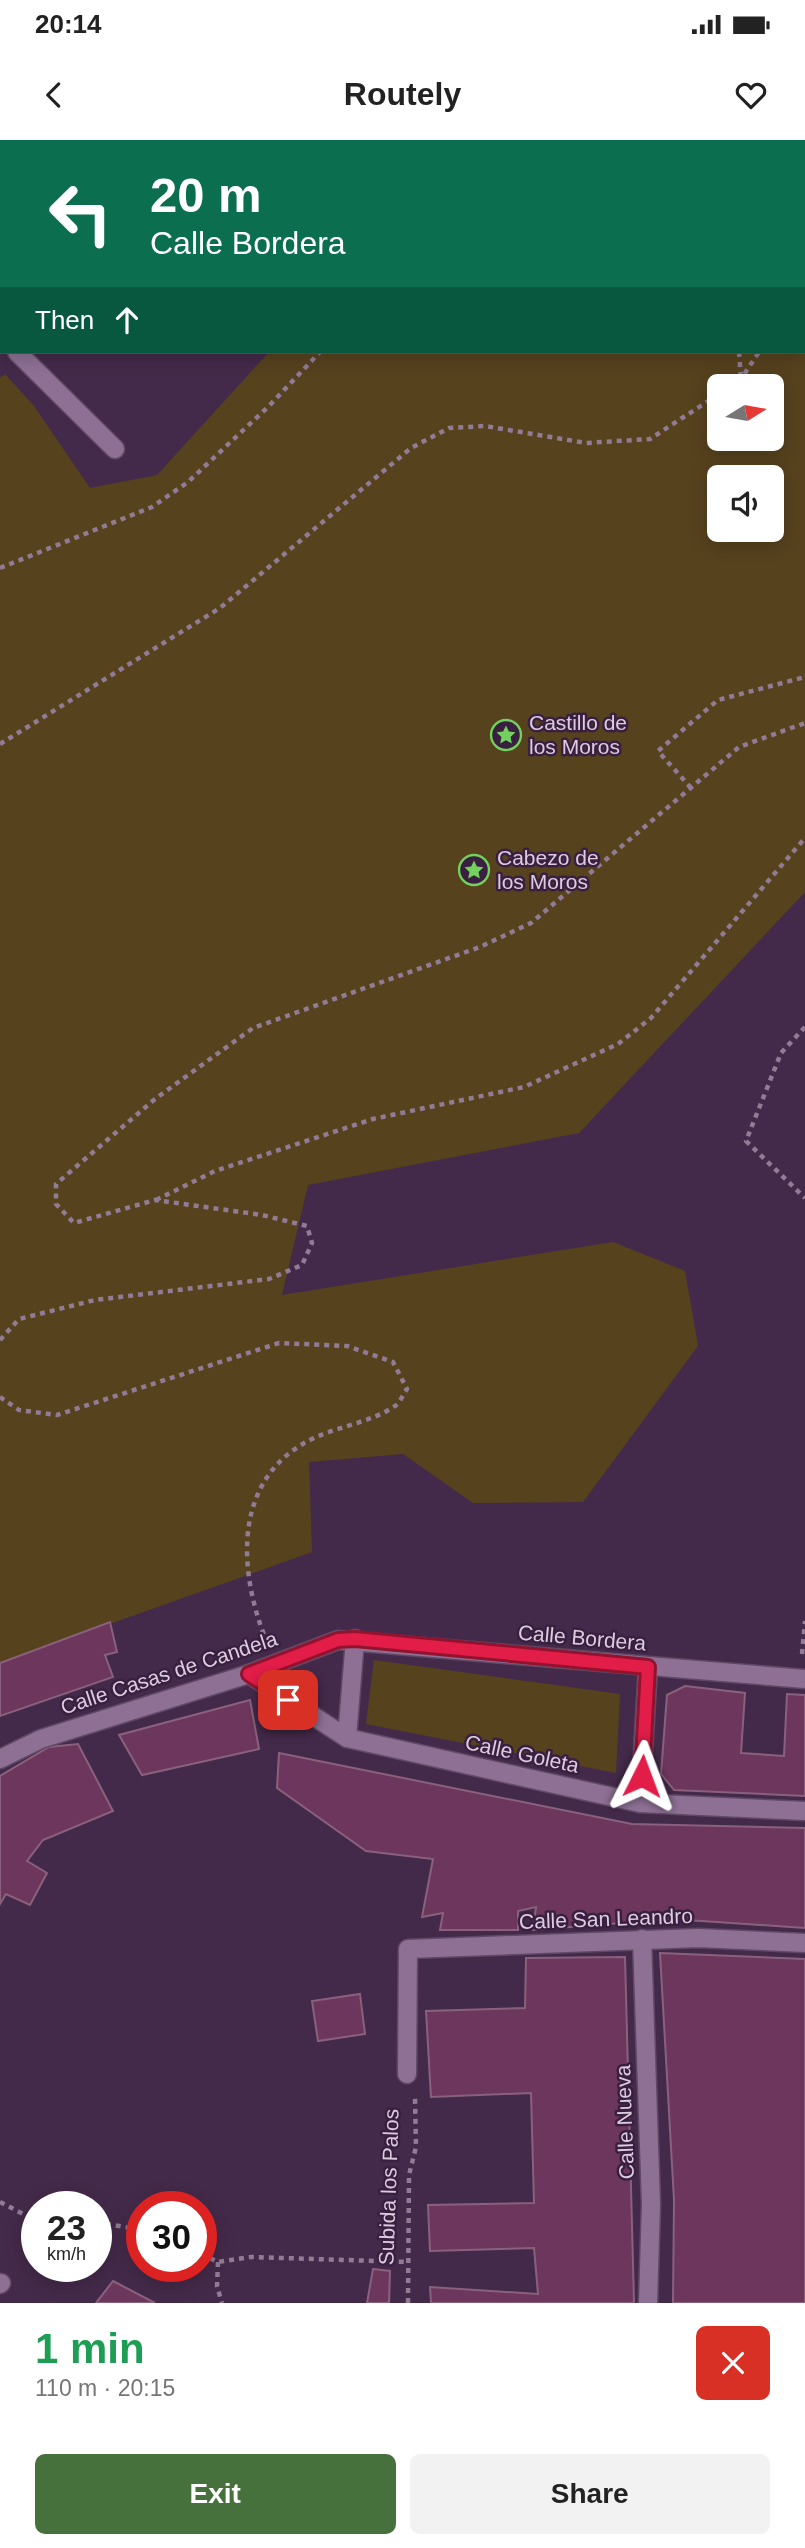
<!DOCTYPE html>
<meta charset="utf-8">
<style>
body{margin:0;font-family:Arial,sans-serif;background:#f2f2f2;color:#222;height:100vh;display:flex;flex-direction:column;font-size:26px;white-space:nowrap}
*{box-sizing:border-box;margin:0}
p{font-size:23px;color:#767676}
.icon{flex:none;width:38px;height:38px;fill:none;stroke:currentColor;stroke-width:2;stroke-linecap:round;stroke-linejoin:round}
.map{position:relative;height:2163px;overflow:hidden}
.sheet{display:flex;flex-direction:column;background:#fff;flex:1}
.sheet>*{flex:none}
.guide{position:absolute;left:0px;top:0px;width:805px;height:214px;box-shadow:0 4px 18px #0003;background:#0b6e4f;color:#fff;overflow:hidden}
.needle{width:46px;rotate:79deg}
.fabs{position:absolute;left:707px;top:234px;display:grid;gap:14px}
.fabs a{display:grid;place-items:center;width:77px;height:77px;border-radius:10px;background:#fff;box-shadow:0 4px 18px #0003;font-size:35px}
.speed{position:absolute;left:21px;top:2051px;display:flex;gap:14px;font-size:35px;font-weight:700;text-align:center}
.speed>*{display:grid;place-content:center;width:91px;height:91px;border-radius:50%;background:#fff;box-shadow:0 4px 18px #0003;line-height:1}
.speed small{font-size:18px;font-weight:400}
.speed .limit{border:10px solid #d22;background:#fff;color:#111}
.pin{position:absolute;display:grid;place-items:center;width:60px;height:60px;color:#fff;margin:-30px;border-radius:14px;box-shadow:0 4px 10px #0006}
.me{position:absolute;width:77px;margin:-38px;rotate:3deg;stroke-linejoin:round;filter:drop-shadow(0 0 5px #0008)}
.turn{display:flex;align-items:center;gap:24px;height:147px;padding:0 35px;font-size:32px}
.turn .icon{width:91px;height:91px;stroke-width:2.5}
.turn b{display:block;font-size:49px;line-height:60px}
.then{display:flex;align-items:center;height:66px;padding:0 35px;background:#0003;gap:14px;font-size:26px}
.round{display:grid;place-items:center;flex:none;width:74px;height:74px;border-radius:10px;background:#f2f2f2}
.summary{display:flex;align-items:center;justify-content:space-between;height:119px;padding:0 35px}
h1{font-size:42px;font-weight:800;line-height:52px;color:#1e9e55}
.action{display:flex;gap:14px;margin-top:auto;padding:14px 35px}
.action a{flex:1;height:80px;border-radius:10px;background:#46713d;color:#fff;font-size:28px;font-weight:800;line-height:80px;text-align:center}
.action a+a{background:#f2f2f2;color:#222}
.status{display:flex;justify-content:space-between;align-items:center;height:49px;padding:0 35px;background:#fff;direction:ltr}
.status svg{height:19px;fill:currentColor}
header{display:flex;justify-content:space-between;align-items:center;height:91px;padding:0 35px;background:#fff;font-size:32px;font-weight:800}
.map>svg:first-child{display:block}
.green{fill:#57421e;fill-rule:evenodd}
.building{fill:#6d365c;stroke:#8a617c;stroke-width:2}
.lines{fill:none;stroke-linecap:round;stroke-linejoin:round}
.minor-casing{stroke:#604965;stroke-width:21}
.path{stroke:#917b95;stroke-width:4.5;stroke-dasharray:5 5;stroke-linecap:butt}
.minor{stroke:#8e7095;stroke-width:18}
.route-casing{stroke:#92132f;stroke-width:18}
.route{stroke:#e11d48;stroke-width:12}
.labels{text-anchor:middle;stroke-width:5;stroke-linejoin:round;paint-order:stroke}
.poi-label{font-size:21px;fill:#ddcce0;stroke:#3a2040;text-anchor:start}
.street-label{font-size:21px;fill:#ddcce0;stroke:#3a2040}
</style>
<div class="status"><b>20:14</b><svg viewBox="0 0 49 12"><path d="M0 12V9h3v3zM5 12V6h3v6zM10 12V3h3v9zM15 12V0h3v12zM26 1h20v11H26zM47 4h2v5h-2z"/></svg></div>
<header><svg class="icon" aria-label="back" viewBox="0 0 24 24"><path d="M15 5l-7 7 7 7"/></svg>Routely<svg class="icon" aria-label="heart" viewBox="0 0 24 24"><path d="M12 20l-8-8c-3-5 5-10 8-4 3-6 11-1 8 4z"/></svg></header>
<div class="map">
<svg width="805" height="2163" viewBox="0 0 805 2163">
<rect width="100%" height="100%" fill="#442a4a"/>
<g class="green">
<path d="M462 0H805V752L579 993 308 1045 282 1155 613 1102 685 1131 698 1206 583 1362 473 1363 403 1314 309 1322 312 1412 0 1523V238L5 234 34 266 90 348 157 335 269 212H803V2ZM719 247H772V299H719ZM719 338H772V390H719Z"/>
<path d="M374 1520 620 1554 616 1633 366 1584Z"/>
</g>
<g class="building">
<path d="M110 1482 117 1512 105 1515 113 1537 0 1576V1523Z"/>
<path d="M685 1546 745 1553 741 1613 784 1616 787 1554 805 1555V1656L674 1650 661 1634 667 1555Z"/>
<path d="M250 1560 259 1609 142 1635 119 1595Z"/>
<path d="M78 1604 113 1671 43 1700 27 1721 47 1733 30 1765 6 1754 0 1764V1636L49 1607Z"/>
<path d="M279 1613 632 1684 805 1688V1788L672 1779 533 1790 536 1767 518 1771V1790H440L443 1773 422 1777 433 1719 366 1711 277 1648Z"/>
<path d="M660 1813 805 1819V2163H673L674 2060Z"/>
<path d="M625 1817 634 2163H431L430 2147 538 2154 534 2108 430 2111 428 2065 534 2063 531 1953 431 1957 426 1871 525 1868 526 1818Z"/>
<path d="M360 1854 365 1894 318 1901 312 1861Z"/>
<path d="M373 2129 390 2131 389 2163H367Z"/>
<path d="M113 2141 155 2163H96Z"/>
</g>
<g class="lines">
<g class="minor-casing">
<g id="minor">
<path d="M0 195 2 197"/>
<path d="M17 212 115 309"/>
<path d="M249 1534 347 1598 640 1663 805 1671"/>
<path d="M347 1598 355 1499"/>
<path d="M0 1619 41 1599 249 1534 338 1500 805 1539"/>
<path d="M640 1663 648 1527"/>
<path d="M642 1799 651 2064 648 2163"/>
<path d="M407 1934 408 1809 698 1798 805 1803"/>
<path d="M0 2144 1 2143"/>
</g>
</g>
<g class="path">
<path d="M178 2 179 0"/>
<path d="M508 2 510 0"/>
<path d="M773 2 774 0"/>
<path d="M803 151 805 149"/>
<path d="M739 212 741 239"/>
<path d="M730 247 741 239 759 212"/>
<path d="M0 428 152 367 188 342 269 266 320 212"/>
<path d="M0 604 220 468 411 308 449 288 485 286 586 303 650 299 719 254"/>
<path d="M691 648 658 611 718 560 805 537"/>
<path d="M805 887 781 913 746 1001 805 1058"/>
<path d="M156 1060 215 1031 373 979 524 947 618 904 651 878 805 698"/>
<path d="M0 1200 19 1179 95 1160 269 1139 302 1125 312 1103 307 1086 262 1075 155 1060 74 1083 56 1064V1044L155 959 253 888 480 807 531 783 739 607 805 583"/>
<path d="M0 1257 19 1270 57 1275 279 1203 347 1206 393 1222 407 1249C403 1254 400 1263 395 1266 372 1282 339 1286 314 1298 233 1336 237 1428 266 1500"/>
<path d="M802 1514 805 1481"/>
<path d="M0 2062 37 2081"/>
<path d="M96 2082 142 2090"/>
<path d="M201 2114 218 2122 251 2117 408 2122"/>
<path d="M218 2122 217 2146 222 2163"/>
<path d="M408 2163 409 2035 416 2007 415 1958"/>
</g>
<use href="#minor" class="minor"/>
</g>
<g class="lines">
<g class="route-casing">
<path id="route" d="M288 1560 249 1534 338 1500 355 1499 648 1527 642 1636"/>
</g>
<use href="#route" class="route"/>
</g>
<defs>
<g id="sight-ring" transform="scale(1.575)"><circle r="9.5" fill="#3a2040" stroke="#72d25d" stroke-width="1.5"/><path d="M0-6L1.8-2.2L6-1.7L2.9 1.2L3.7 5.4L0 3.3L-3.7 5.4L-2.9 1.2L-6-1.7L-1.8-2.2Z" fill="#72d25d"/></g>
</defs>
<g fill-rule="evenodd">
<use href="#sight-ring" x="506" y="595"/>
<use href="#sight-ring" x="474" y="730"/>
</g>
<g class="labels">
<g class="poi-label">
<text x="529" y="590">Castillo de<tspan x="529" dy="24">los Moros</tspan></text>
<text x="497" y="725">Cabezo de<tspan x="497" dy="24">los Moros</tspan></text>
</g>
<g class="street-label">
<text transform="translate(582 1498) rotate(5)" y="7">Calle Bordera</text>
<text transform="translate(169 1533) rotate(-18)" y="7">Calle Casas de Candela</text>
<text transform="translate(522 1614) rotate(12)" y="7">Calle Goleta</text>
<text transform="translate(606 1779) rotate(-2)" y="7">Calle San Leandro</text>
<text transform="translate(625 1982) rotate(-92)" y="7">Calle Nueva</text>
<text transform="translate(389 2047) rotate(-88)" y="7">Subida los Palos</text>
</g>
</g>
</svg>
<div class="fabs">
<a><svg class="needle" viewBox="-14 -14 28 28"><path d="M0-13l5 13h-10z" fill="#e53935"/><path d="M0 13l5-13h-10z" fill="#767676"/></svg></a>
<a><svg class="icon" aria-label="sound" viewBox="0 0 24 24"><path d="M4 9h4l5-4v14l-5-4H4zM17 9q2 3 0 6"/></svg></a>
</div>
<div class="speed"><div>23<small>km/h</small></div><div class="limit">30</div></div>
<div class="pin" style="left:288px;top:1560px;background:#d93025"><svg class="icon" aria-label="arrive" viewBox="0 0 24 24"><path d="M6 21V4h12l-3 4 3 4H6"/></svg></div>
<svg class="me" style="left:642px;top:1636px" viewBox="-20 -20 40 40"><path d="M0-17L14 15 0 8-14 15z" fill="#e11d48" stroke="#fff" stroke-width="4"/></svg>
<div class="guide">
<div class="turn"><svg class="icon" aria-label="left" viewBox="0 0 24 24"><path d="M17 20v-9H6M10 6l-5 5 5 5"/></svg><div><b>20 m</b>Calle Bordera</div></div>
<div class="then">Then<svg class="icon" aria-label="ahead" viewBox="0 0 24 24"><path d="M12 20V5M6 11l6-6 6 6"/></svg></div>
</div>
</div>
<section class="sheet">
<div class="summary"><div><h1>1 min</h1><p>110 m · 20:15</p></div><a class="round" style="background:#d93025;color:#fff"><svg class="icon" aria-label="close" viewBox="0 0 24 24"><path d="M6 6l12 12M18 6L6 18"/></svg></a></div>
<div class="action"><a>Exit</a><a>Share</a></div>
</section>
